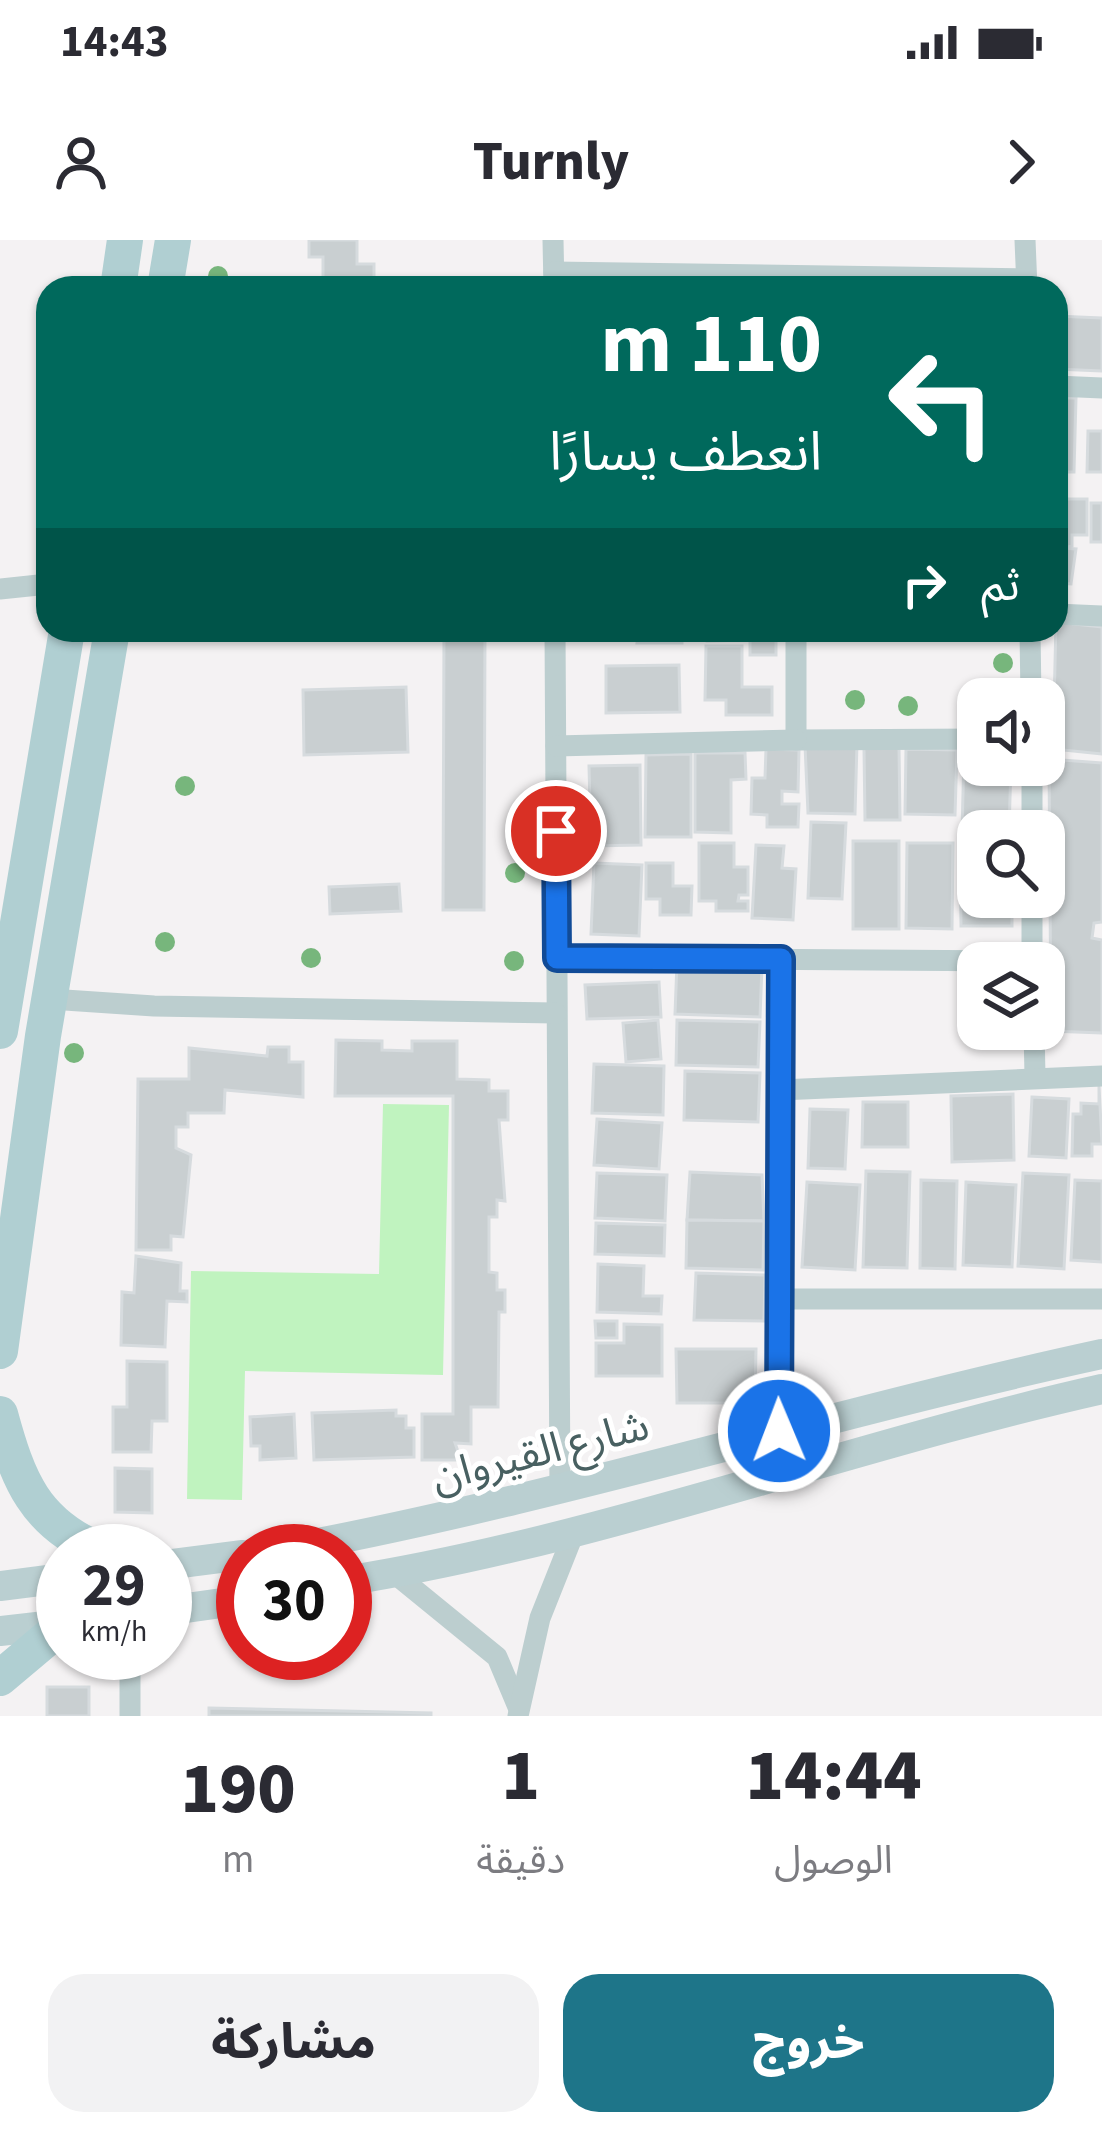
<!DOCTYPE html>
<html lang="ar">
<meta charset="utf-8">
<style>
body{margin:0;font-family:"Source Sans 3","Noto Sans Arabic",sans-serif;background:#f2f2f3;color:#2b2b33;direction:rtl;height:100vh;display:flex;flex-direction:column;font-size:45px;white-space:nowrap}
*{box-sizing:border-box;margin:0}
p{font-size:39px;color:#7c7c81}
.icon{flex:none;width:66px;height:66px;fill:none;stroke:currentColor;stroke-width:2;stroke-linecap:round;stroke-linejoin:round}
.map{position:relative;height:1476px;overflow:hidden;direction:ltr}
.sheet{display:flex;flex-direction:column;background:#fff;flex:1}
.sheet>*{flex:none}
.top-card{position:absolute;left:36px;top:36px;width:1032px;height:366px;border-radius:36px;box-shadow:0 3px 9px #0004;direction:rtl;background:#00695c;color:#fff;overflow:hidden}
.controls{position:absolute;left:957px;top:438px;display:grid;gap:24px}
.controls a{display:grid;place-items:center;width:108px;height:108px;border-radius:24px;background:#fff;box-shadow:0 3px 9px #0004;font-size:60px}
.speed{position:absolute;left:36px;top:1284px;display:flex;gap:24px;font-size:60px;font-weight:700;text-align:center}
.speed>*{display:grid;place-content:center;width:156px;height:156px;border-radius:50%;background:#fff;box-shadow:0 3px 9px #0004;line-height:1}
.speed small{font-size:30px;font-weight:400}
.speed .limit{border:18px solid #d22;background:#fff;color:#111}
.pin{position:absolute;display:grid;place-items:center;width:102px;height:102px;color:#fff;margin:-51px;border:6px solid #fff;border-radius:50%;box-shadow:0 3px 12px #0007}
.me{position:absolute;width:132px;margin:-66px;rotate:359deg;stroke-linejoin:round;filter:drop-shadow(0 0 9px #0008)}
.turn{display:flex;align-items:center;gap:42px;height:252px;padding:0 48px;font-size:54px}
.turn .icon{width:156px;height:156px;stroke-width:2.5}
.turn b{display:block;font-size:84px;line-height:102px}
.then{display:flex;align-items:center;height:114px;padding:0 48px;background:#0003;gap:24px;font-size:45px}
.eta{display:flex;justify-content:space-evenly;align-items:center;height:204px;text-align:center}
.eta b{font-size:72px;font-weight:800;line-height:84px}
.button{display:flex;gap:24px;margin-top:auto;padding:24px 48px}
.button a{flex:1;height:138px;border-radius:36px;background:#1e7589;color:#fff;font-size:48px;font-weight:800;line-height:138px;text-align:center}
.button a+a{background:#f2f2f3;color:#2b2b33}
.status{display:flex;justify-content:space-between;align-items:center;height:84px;padding:0 60px;background:#fff;direction:ltr}
.status svg{height:33px;fill:currentColor}
header{display:flex;justify-content:space-between;align-items:center;height:156px;padding:0 48px;background:#fff;font-size:54px;font-weight:800}
.map>svg:first-child{display:block}
.green{fill:#c0f3bf}
.building{fill:#c9cfd1;stroke:#d6dbde;stroke-width:3}
.lines{fill:none;stroke-linecap:round;stroke-linejoin:round}
.minor{stroke:#bccecf;stroke-width:21}
.secondary{stroke:#bacfd1;stroke-width:30}
.primary{stroke:#b0cfd2;stroke-width:36}
.tree{fill:#77b67c}
.route-casing{stroke:#114b97;stroke-width:30}
.route{stroke:#1a73e8;stroke-width:21}
.labels{text-anchor:middle;stroke-width:10;stroke-linejoin:round;paint-order:stroke}
.street-label{font-size:42px;fill:#486061;stroke:#fff}
</style>
<div class="status"><b>14:43</b><svg viewBox="0 0 49 12"><path d="M0 12V9h3v3zM5 12V6h3v6zM10 12V3h3v9zM15 12V0h3v12zM26 1h20v11H26zM47 4h2v5h-2z"/></svg></div>
<header><svg class="icon" aria-label="forward" viewBox="0 0 24 24"><path d="M9 5l7 7-7 7"/></svg>Turnly<svg class="icon" aria-label="person" viewBox="0 0 24 24"><circle cx="12" cy="8" r="4"/><path d="M4 21q1-7 8-7t8 7"/></svg></header>
<div class="map">
<svg width="1102" height="1476" viewBox="0 0 1102 1476">
<rect width="100%" height="100%" fill="#f4f2f3"/>
<path class="green" d="M383 864 449 865 443 1135 245 1131 242 1260 187 1259 191 1031 379 1034Z"/>
<g class="building">
<path d="M309 0H357V24H374V48H323V17H309Z"/>
<path d="M1056 76 1102 78V131L1056 129Z"/>
<path d="M1056 158H1076L1074 232H1056Z"/>
<path d="M1088 191H1102V232H1087Z"/>
<path d="M1056 259H1087V295H1072V306L1056 310Z"/>
<rect x="1091" y="263" width="11" height="39"/>
<path d="M1062 308 1076 309 1071 344 1058 343Z"/>
<path d="M1056 382 1102 387V514L1053 509Z"/>
<path d="M444 390H485L484 670H443Z"/>
<path d="M606 390H682V403H637L638 397 606 396Z"/>
<path d="M706 390H776V415H750V400L707 401Z"/>
<path d="M706 406H742V447H772V475H726V460H705Z"/>
<path d="M679 425 680 472 606 473V426Z"/>
<path d="M406 447 408 512 304 515 303 450Z"/>
<path d="M857 503 855 574 808 573 805 505Z"/>
<path d="M864 508H899L900 580H865Z"/>
<path d="M766 509 799 510 798 552 782 551V564H799L798 587H767V575L751 574 752 538H765Z"/>
<path d="M906 509 957 510 955 575 905 574Z"/>
<path d="M695 513H745L746 539 731 540V593L695 592Z"/>
<path d="M691 514V597H645L646 515Z"/>
<path d="M964 515H978V525H1011L1009 591 962 592Z"/>
<path d="M1049 519 1102 523V682L1094 683 1092 698 1102 700V793L1051 791Z"/>
<path d="M640 525 641 605 591 606 589 526Z"/>
<path d="M811 582 846 583 842 659 808 658Z"/>
<rect x="853" y="601" width="46" height="88"/>
<path d="M960 602H978V657H1012V686H961Z"/>
<path d="M699 603H734V627H748V655H739L738 661H748V671H716V661H699Z"/>
<path d="M907 603H953L952 689 906 688Z"/>
<path d="M756 605 784 606 782 628 796 629 793 680 752 678Z"/>
<path d="M594 623 642 625 639 696 591 694Z"/>
<path d="M646 623H673V646H692L691 675H660V659H646Z"/>
<path d="M399 644 401 671 330 674 329 647Z"/>
<path d="M677 723 762 726 760 777 675 774Z"/>
<path d="M659 742 661 777 587 779 585 745Z"/>
<path d="M658 780 661 819 626 822 623 783Z"/>
<path d="M677 780 760 782 758 827 676 825Z"/>
<path d="M336 800 382 801V810L412 811V801H457V839L489 840V851H508V880H499L505 961 497 960V977H489V1032L497 1033V1050H505V1072H499L498 1167H471V1204L455 1203 461 1220H422V1174H453V856H335Z"/>
<path d="M268 807H289V822H303V857L225 850 224 873H188V887H176V908L191 915 183 997 171 996V1010H136L138 839H189V808L267 816Z"/>
<path d="M594 824 664 826 663 875 592 873Z"/>
<path d="M685 831 760 833 758 882 684 880Z"/>
<path d="M1099 846 1102 904H1092V916H1072L1073 874H1081V863L1099 864Z"/>
<path d="M1013 854 1014 920 952 922 951 856Z"/>
<path d="M1032 857 1069 859 1066 918 1029 916Z"/>
<path d="M863 862H908V907H862Z"/>
<path d="M810 869 848 870 845 929 808 928Z"/>
<path d="M597 879 662 883 659 929 594 925Z"/>
<path d="M866 931 910 932 907 1028 863 1027Z"/>
<path d="M690 932 762 935 764 981 687 980Z"/>
<path d="M597 933 667 935 665 981 595 978Z"/>
<path d="M1023 933 1069 935 1064 1029 1018 1026Z"/>
<path d="M921 940 957 941 955 1029 920 1028Z"/>
<path d="M1075 940 1102 941V1022L1071 1020Z"/>
<path d="M807 942 860 945 855 1030 802 1027Z"/>
<path d="M966 942 1016 945 1012 1027 963 1025Z"/>
<path d="M687 980 764 981 763 1030 686 1028Z"/>
<path d="M596 983 665 985 664 1016 595 1014Z"/>
<path d="M136 1016 181 1023 180 1051H187V1062L167 1061 165 1107 121 1105 122 1052 134 1053Z"/>
<path d="M598 1024 644 1026 643 1056H662L661 1074 597 1072Z"/>
<path d="M696 1033 765 1035 764 1081 694 1080Z"/>
<path d="M595 1081H617V1098H596Z"/>
<path d="M624 1084 662 1085V1136H596V1103H624Z"/>
<path d="M676 1109H756L755 1163H677Z"/>
<path d="M127 1121 167 1122V1181H152L151 1212H113V1167H127Z"/>
<path d="M396 1170V1176H406V1188H414V1217L314 1220 312 1173Z"/>
<path d="M294 1174 296 1218 260 1220V1206H251L250 1177Z"/>
<path d="M115 1228 152 1229V1273L115 1272Z"/>
<rect x="47" y="1447" width="42" height="29"/>
<path d="M209 1468 431 1473V1476H209Z"/>
</g>
<g class="lines">
<g class="minor">
<path d="M553 0 554 48"/>
<path d="M1025 0 1027 48"/>
<path d="M554 32 1027 39"/>
<path d="M1056 146 1102 148"/>
<path d="M0 349 48 344"/>
<path d="M1056 374 1102 376"/>
<path d="M555 390 560 1251"/>
<path d="M796 390V500L978 499"/>
<path d="M1030 390 1031 459"/>
<path d="M556 506 796 500"/>
<path d="M1032 525V591"/>
<path d="M1032 657V723"/>
<path d="M557 718 1032 721"/>
<path d="M50 759 154 766 556 773"/>
<path d="M1034 789 1035 836"/>
<path d="M780 850 1102 836"/>
<path d="M777 1059H1102"/>
<path d="M779 1191 781 719"/>
<path d="M394 1333 497 1417 518 1467"/>
<path d="M130 1476V1413"/>
<path d="M518 1476 540 1378 575 1290"/>
</g>
<g class="secondary">
<path d="M276 1311C555 1260 825 1174 1102 1114"/>
<path d="M165 1325 243 1315"/>
<path d="M345 1341C602 1300 848 1206 1102 1149"/>
<path d="M0 1346 63 1338"/>
<path d="M165 1371 243 1360"/>
<path d="M0 1391 63 1384"/>
</g>
<g class="primary">
<path d="M118 48 125 0"/>
<path d="M165 48 173 0"/>
<path d="M0 791 67 390"/>
<path d="M0 1111 43 796 112 390"/>
<path d="M0 1174C18 1240 34 1283 101 1311"/>
<path d="M0 1438 63 1385"/>
</g>
</g>
<g class="tree">
<circle cx="218" cy="36" r="10"/>
<circle cx="1003" cy="423" r="10"/>
<circle cx="855" cy="460" r="10"/>
<circle cx="908" cy="466" r="10"/>
<circle cx="185" cy="546" r="10"/>
<circle cx="515" cy="633" r="10"/>
<circle cx="165" cy="702" r="10"/>
<circle cx="311" cy="718" r="10"/>
<circle cx="514" cy="721" r="10"/>
<circle cx="74" cy="813" r="10"/>
</g>
<g class="lines">
<g class="route-casing">
<path id="route" d="M556 591 557 718 781 719 779 1191"/>
</g>
<use href="#route" class="route"/>
</g>
<g class="labels">
<g class="street-label">
<text transform="translate(540 1210) rotate(-14)" y="15">شارع القيروان</text>
</g>
</g>
</svg>
<div class="controls">
<a><svg class="icon" aria-label="sound" viewBox="0 0 24 24"><path d="M4 9h4l5-4v14l-5-4H4zM17 9q2 3 0 6"/></svg></a>
<a><svg class="icon" aria-label="search" viewBox="0 0 24 24"><circle cx="10" cy="10" r="6"/><path d="M15 15l6 6"/></svg></a>
<a><svg class="icon" aria-label="layers" viewBox="0 0 24 24"><path d="M12 4l9 5-9 5-9-5zM3 14l9 5 9-5"/></svg></a>
</div>
<div class="speed"><div>29<small>km/h</small></div><div class="limit">30</div></div>
<div class="pin" style="left:556px;top:591px;background:#d93025"><svg class="icon" aria-label="arrive" viewBox="0 0 24 24"><path d="M6 21V4h12l-3 4 3 4H6"/></svg></div>
<svg class="me" style="left:779px;top:1191px" viewBox="-20 -20 40 40"><circle r="17" fill="#1a73e8" stroke="#fff" stroke-width="3"/><path d="M0-11L8 9 0 5-8 9z" fill="#fff"/></svg>
<div class="top-card">
<div class="turn"><svg class="icon" aria-label="left" viewBox="0 0 24 24"><path d="M17 20v-9H6M10 6l-5 5 5 5"/></svg><div><b>110 m</b>انعطف يسارًا</div></div>
<div class="then">ثم<svg class="icon" aria-label="right" viewBox="0 0 24 24"><path d="M7 20v-9h11M14 6l5 5-5 5"/></svg></div>
</div>
</div>
<section class="sheet">
<div class="eta">
<div><b>14:44</b><p>الوصول</p></div>
<div><b>1</b><p>دقيقة</p></div>
<div><b>190</b><p>m</p></div>
</div>
<div class="button"><a>خروج</a><a>مشاركة</a></div>
</section>
